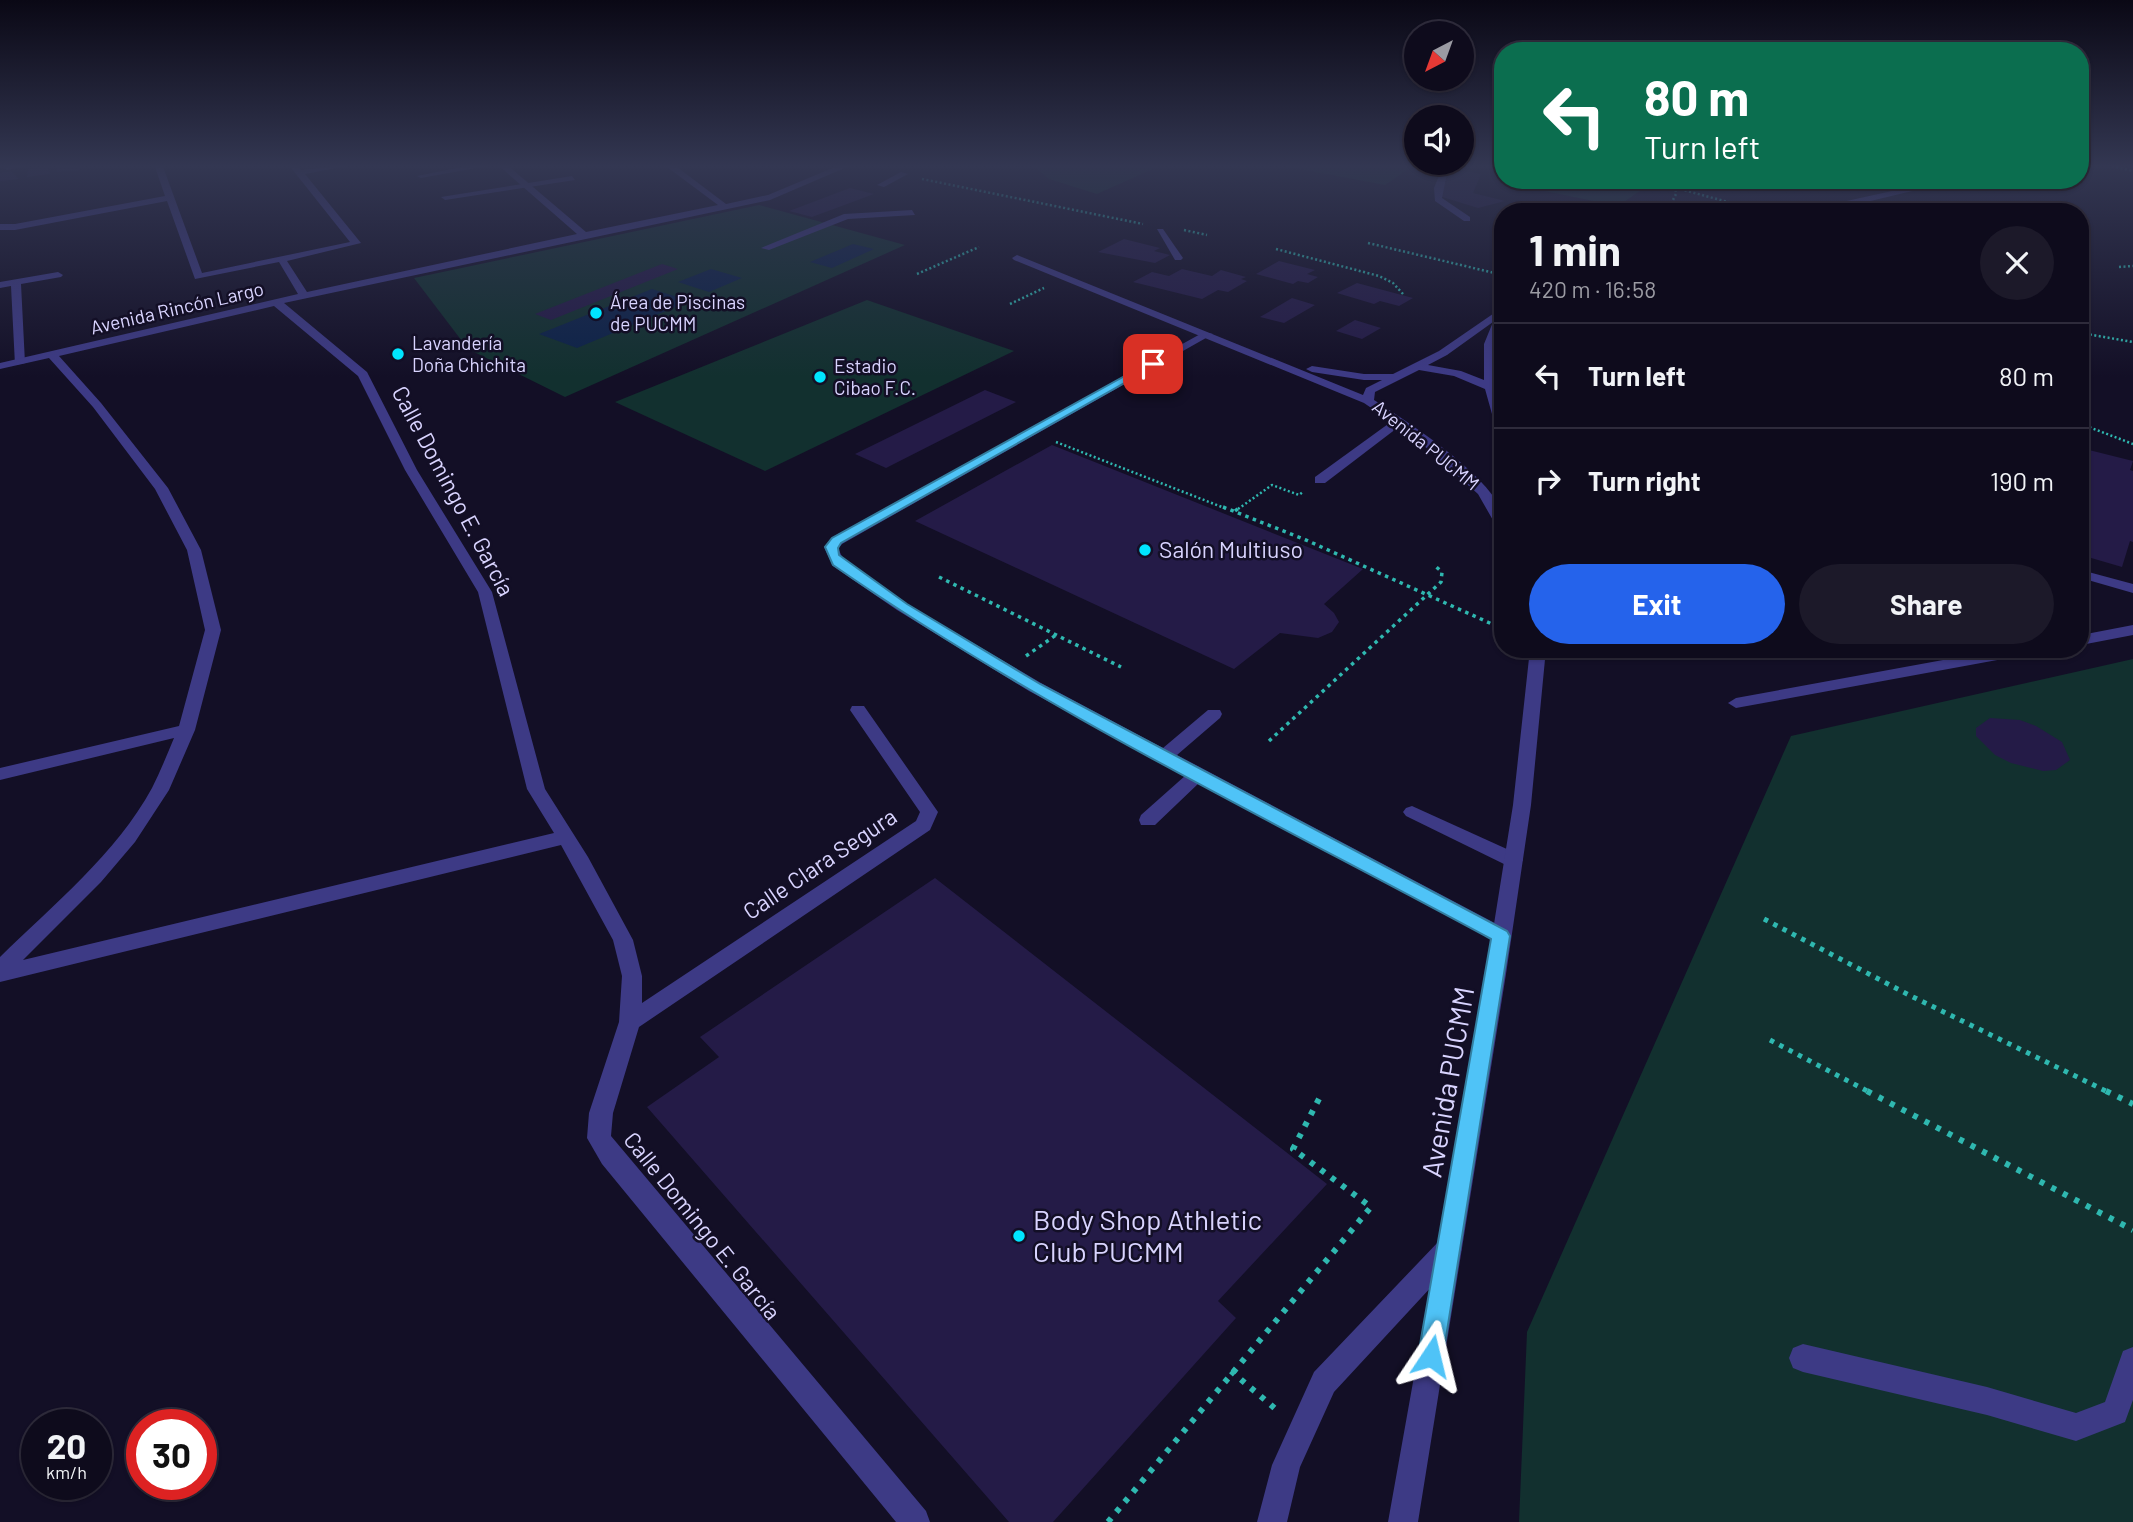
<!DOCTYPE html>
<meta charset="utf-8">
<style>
body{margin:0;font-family:Barlow,sans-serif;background:#1c1929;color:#f1f3f6;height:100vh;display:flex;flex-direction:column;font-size:26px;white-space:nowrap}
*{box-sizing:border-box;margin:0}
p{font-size:23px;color:#9b9ba3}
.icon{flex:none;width:38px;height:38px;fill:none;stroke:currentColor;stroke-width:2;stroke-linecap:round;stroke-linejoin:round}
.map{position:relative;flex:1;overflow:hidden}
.drawer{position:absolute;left:1494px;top:203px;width:595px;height:455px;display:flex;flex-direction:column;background:#0e0b1c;border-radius:28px;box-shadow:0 2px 5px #0004,0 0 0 2px #2e2b3b}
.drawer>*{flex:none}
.banner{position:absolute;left:1494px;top:42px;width:595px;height:147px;border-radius:28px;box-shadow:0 2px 5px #0004,0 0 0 2px #2e2b3b;background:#0b6e4f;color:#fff;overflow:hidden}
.needle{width:46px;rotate:221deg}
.buttons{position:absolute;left:1404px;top:21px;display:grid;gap:14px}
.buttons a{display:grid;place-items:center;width:70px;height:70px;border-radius:50%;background:#0e0b1c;box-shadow:0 2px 5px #0004,0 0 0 2px #2e2b3b;font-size:35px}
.speed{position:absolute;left:21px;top:1409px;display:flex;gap:14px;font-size:35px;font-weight:700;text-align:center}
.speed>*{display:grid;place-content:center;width:91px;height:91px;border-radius:50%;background:#0e0b1c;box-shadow:0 2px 5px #0004,0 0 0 2px #2e2b3b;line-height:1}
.speed small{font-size:18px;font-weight:400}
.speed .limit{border:10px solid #d22;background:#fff;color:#111}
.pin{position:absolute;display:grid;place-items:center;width:60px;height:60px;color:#fff;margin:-30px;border-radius:14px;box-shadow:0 4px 10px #0006}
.me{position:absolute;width:77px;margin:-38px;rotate:10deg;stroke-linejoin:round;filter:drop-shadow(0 0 5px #0008)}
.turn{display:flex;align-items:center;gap:24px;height:147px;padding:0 35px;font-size:32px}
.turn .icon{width:91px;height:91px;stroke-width:2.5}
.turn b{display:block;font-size:49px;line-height:60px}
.round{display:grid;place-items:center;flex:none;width:74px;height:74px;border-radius:37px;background:#1c1929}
.head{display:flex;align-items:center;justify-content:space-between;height:119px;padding:0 35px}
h1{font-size:42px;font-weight:700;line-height:52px}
.action{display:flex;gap:14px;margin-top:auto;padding:14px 35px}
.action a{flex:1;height:80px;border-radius:42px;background:#2563eb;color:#fff;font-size:28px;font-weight:700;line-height:80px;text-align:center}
.action a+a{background:#1c1929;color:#f1f3f6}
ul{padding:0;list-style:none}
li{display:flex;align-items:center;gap:21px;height:105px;padding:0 35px;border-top:2px solid #2e2b3b}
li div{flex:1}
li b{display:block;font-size:26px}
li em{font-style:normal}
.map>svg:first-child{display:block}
.green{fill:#12302f}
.water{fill:#0c2248}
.building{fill:#241b47}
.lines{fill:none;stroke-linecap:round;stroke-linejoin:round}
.path-far3{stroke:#2fb8b0;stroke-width:2.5;stroke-dasharray:2 2.5;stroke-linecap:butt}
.path-far2{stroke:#2fb8b0;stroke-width:3.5;stroke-dasharray:3.5 4.5;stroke-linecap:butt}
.path-far1{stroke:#2fb8b0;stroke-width:5;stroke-dasharray:4.5 6;stroke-linecap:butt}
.path{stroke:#2fb8b0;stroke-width:6;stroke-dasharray:5 8;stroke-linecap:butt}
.service{fill:#3d3a85;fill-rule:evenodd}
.minor{fill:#3d3a85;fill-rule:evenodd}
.route{fill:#4fc3f7;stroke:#337fa1;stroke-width:2}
.poi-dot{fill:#00e5ff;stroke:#130f26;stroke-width:2.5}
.labels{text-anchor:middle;stroke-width:5;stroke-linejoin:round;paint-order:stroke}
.far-poi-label{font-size:19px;fill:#d9d4ff;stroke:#130f26;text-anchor:start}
.far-street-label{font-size:19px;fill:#d9d4ff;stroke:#130f26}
.street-label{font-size:23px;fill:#d9d4ff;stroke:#130f26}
.poi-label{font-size:23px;fill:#d9d4ff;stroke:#130f26;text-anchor:start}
.near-street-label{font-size:28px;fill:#d9d4ff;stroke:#130f26}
.near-poi-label{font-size:28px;fill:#d9d4ff;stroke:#130f26;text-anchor:start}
</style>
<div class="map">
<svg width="2133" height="1522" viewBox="0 0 2133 1522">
<rect width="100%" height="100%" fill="#130f26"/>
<g class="green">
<path d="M1031 164H1164L1097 194 1049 179Z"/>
<path d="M1273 164H1416L1385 185Z"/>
<path d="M1544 180H1609L1644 188 1618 206 1530 188Z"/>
<path d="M759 205 905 245 565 397 468 349 414 278Z"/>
<path d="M867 300 1014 351 765 471 615 402Z"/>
<path d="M2133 659V1522H1519L1527 1332 1791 736Z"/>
</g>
<g class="water">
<path d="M853 244 874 249 832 268 810 262Z"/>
<path d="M711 269 742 278 709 292 678 282Z"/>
<path d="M652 289 690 301 577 348 539 334Z"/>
</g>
<g class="building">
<path d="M55 164 78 165 80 170 57 172Z"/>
<path d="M48 166 50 174 27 177 28 169Z"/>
<path d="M1458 170 1481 174 1473 193 1505 201 1478 208 1439 196 1448 171Z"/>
<path d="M11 171 19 179 0 181V173Z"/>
<path d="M850 188 874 194 812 217 789 211Z"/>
<path d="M1124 239 1160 248 1154 251 1170 255 1155 263 1098 252Z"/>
<path d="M1279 261 1315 270 1307 274 1318 277 1308 283 1298 281 1293 284 1256 274Z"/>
<path d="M662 264 678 269 551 320 535 314Z"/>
<path d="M1182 269 1212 276 1221 270 1246 277 1241 279 1247 281 1228 292 1218 290 1202 299 1133 282 1152 272 1169 276Z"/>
<path d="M1357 283 1413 298 1399 306 1380 301 1374 304 1337 293Z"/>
<path d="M1292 298 1315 305 1284 323 1260 317Z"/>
<path d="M1355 320 1381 328 1362 339 1336 331Z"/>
<path d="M985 390 1016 402 886 468 855 454Z"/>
<path d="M1052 445 1363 569 1324 604 1334 613 1339 622 1332 632 1318 638 1280 633 1234 669 915 521Z"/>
<path d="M2081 448 2133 461 2130 470 2133 471V542L2130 541 2122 567 2081 555Z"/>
<path d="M1990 718 2020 720 2036 726 2062 742 2070 760 2056 770 2043 771 2011 763 1995 755 1976 736V728Z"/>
<path d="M935 878 1327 1184 1218 1301 1236 1318 1053 1522H1009L647 1107 719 1057 700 1037Z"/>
</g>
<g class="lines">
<g class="path-far3">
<path d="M2103 164 2133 171"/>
<path d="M922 179 1143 224"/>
<path d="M1676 188 1743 206"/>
<path d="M1642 212 1672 206"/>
<path d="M1667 212 1676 194 1675 180"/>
<path d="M1184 230 1207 235"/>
<path d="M1368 243 1503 275"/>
<path d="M1276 249 1379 276 1393 283 1403 294"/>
<path d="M2119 267 2133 266"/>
<path d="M917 274 979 247"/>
<path d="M1010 304 1044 288"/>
<path d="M2081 333 2133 342"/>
<path d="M2081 424 2133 444"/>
<path d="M1056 442 1227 509"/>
<path d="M1238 509 1272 485 1299 495 1303 492"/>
</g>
<g class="path-far2">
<path d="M1223 507 1306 540 1503 629"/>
<path d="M1235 511 1240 507"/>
<path d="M939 577 1121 667"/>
<path d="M1026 656 1056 635"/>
<path d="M1269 741 1441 582 1442 572 1434 565"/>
</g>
<g class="path-far1">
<path d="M1764 919 1909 995 2110 1093"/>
<path d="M1770 1040 1871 1093"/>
</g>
<g class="path">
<path d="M1867 1091 2133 1230"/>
<path d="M2106 1091 2133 1104"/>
<path d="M1231 1371 1278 1411"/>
<path d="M1108 1522 1371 1207 1293 1149 1321 1095"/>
</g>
<g class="service">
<path d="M14 164H34L7 170 3 168Z"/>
<path d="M477 164H498L421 178 417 176Z"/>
<path d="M1427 164 1448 168 1442 198 1470 217V221H1464L1435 201 1434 188 1441 171Z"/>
<path d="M901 172 908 174 884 187 877 185Z"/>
<path d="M572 176 575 180 445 200 441 197Z"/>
<path d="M912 210 915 215 848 219 769 250 761 248 844 214Z"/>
<path d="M1157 229H1163L1183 258 1181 260H1175Z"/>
<path d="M58 272 63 275 61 277 21 284 25 363 15 365 11 286 0 288V282Z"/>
<path d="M1204 332 1213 334 842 544 838 548 844 561 907 604 1041 683 1163 748 1208 710H1220L1222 714 1220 718 1177 755 1508 930 1511 935 1508 940 1501 943 1494 940 1200 782 1155 825H1141L1139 820 1141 815 1186 775 1029 691 897 610 833 566 824 547 832 538Z"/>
<path d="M1395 419 1405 422 1325 483H1315V477Z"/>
<path d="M2081 570 2133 584V593L2081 578Z"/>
<path d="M2133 625V635L2081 645V635Z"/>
<path d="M2003 649H2038L2030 654 1736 708 1728 703 1736 698Z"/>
<path d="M1412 806 1520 855 1523 860 1520 865H1506L1406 816 1403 812 1406 808Z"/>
<path d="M1449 1237 1458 1240 1462 1249 1458 1258 1334 1392 1300 1467 1287 1522H1257L1272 1465 1314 1372 1440 1240Z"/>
<path d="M1803 1344 1987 1387 2076 1413 2105 1402 2123 1351 2133 1347V1400L2125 1422 2076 1441 1987 1415 1803 1372 1793 1368 1789 1358 1793 1348Z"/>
</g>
<g class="minor">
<path d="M154 164H162L202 273 350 242 288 164H296L301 170 356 164 305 174 361 243 287 261 307 292 577 234 497 164H506L586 232 718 205 663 164H673L726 204 768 195 842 164H854L770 200 284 303 367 372 417 470 492 592 545 789 588 857 633 940 642 976V1003L916 821 920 812 850 710 852 706H864L938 812 930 830 639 1027 613 1113 611 1136 926 1511 930 1522H896L602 1164 587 1138 589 1113 619 1022 622 976 613 940 561 845 0 982V957C53 905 116 854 152 788 160 772 167 755 174 738L0 780V768L179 726 205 630 187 550 155 489 93 407 49 358 0 369V363L298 294 279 262 195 279 167 201 15 230H0V224H15L165 196ZM274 306 358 376 405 470 478 592 527 789 554 833 23 960 101 882 135 842 169 790 195 730 221 630 201 550 168 488 101 403 59 356Z"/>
<path d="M1942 180H1958L1833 210 1756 212 1833 204Z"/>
<path d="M1017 255 1363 395 1366 388 1382 380H1364L1312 372 1306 369 1312 366 1364 374H1393L1439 351 1503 307C1503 326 1494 341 1493 360 1493 386 1503 410 1503 436L1497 432 1485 389 1454 376 1419 370 1375 392 1374 400C1408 422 1490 475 1503 514 1504 518 1503 525 1503 530L1498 529 1478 494 1414 437 1364 403 1014 260 1012 258ZM1493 322 1484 344V380L1461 371 1428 365 1447 355Z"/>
<path d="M1530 649H1546L1531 805 1506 974 1418 1522H1388L1486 974 1513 805Z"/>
</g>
</g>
<linearGradient id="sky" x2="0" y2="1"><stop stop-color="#0a0815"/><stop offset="0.44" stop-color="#333752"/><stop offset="1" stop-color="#333752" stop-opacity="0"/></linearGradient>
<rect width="2133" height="377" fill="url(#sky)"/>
<path class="route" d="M1150 362 1158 364 841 543 838 548 839 555 907 604 1040 684 1507 931 1510 936 1443 1356 1439 1364 1431 1368 1422 1364 1418 1356 1491 939C1269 819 1040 709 833 565L825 547 832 538Z"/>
<g class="poi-dot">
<circle cx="596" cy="313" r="7"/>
<circle cx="398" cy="354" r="7"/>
<circle cx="820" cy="377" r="7"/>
<circle cx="1145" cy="550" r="7"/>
<circle cx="1019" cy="1236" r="7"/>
</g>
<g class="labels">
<g class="far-poi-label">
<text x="610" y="309">Área de Piscinas<tspan x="610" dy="22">de PUCMM</tspan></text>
<text x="412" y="350">Lavandería<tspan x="412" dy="22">Doña Chichita</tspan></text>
<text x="834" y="373">Estadio<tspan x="834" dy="22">Cibao F.C.</tspan></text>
</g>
<g class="far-street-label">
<text transform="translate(177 308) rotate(-13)" y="7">Avenida Rincón Largo</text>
<text transform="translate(1426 445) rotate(39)" y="7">Avenida PUCMM</text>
</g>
<g class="street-label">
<text transform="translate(453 491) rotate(62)" y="8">Calle Domingo E. García</text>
<text transform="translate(820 864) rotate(-34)" y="8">Calle Clara Segura</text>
<text transform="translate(702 1226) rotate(51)" y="8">Calle Domingo E. García</text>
</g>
<g class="poi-label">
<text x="1159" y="558">Salón Multiuso</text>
</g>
<g class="near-street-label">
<text transform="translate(1448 1082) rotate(-80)" y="10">Avenida PUCMM</text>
</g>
<g class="near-poi-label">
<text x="1033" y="1230">Body Shop Athletic<tspan x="1033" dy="32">Club PUCMM</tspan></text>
</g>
</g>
</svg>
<div class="buttons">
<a><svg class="needle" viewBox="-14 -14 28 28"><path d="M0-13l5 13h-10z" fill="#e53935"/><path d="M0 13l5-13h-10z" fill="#9b9ba3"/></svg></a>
<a><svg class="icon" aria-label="sound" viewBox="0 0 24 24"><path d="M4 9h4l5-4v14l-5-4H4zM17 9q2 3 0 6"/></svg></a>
</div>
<div class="speed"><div>20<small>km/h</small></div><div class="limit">30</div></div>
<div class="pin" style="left:1153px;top:364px;background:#d93025"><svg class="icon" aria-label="arrive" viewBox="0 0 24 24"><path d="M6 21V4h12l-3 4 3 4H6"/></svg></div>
<svg class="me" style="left:1431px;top:1356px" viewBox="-20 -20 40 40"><path d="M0-17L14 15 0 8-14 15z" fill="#4fc3f7" stroke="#fff" stroke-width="4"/></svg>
<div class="banner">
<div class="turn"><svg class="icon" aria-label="left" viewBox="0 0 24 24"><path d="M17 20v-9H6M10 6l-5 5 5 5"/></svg><div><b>80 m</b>Turn left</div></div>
</div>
<section class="drawer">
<div class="head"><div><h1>1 min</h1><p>420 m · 16:58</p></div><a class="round"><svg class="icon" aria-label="close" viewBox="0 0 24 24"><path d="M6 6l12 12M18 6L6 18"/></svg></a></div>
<ul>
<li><svg class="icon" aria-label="left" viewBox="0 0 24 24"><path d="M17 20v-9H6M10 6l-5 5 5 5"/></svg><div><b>Turn left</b></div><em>80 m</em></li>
<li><svg class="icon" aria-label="right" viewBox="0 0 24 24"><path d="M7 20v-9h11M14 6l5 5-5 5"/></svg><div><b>Turn right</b></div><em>190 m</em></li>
</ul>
<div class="action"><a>Exit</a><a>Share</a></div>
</section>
</div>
